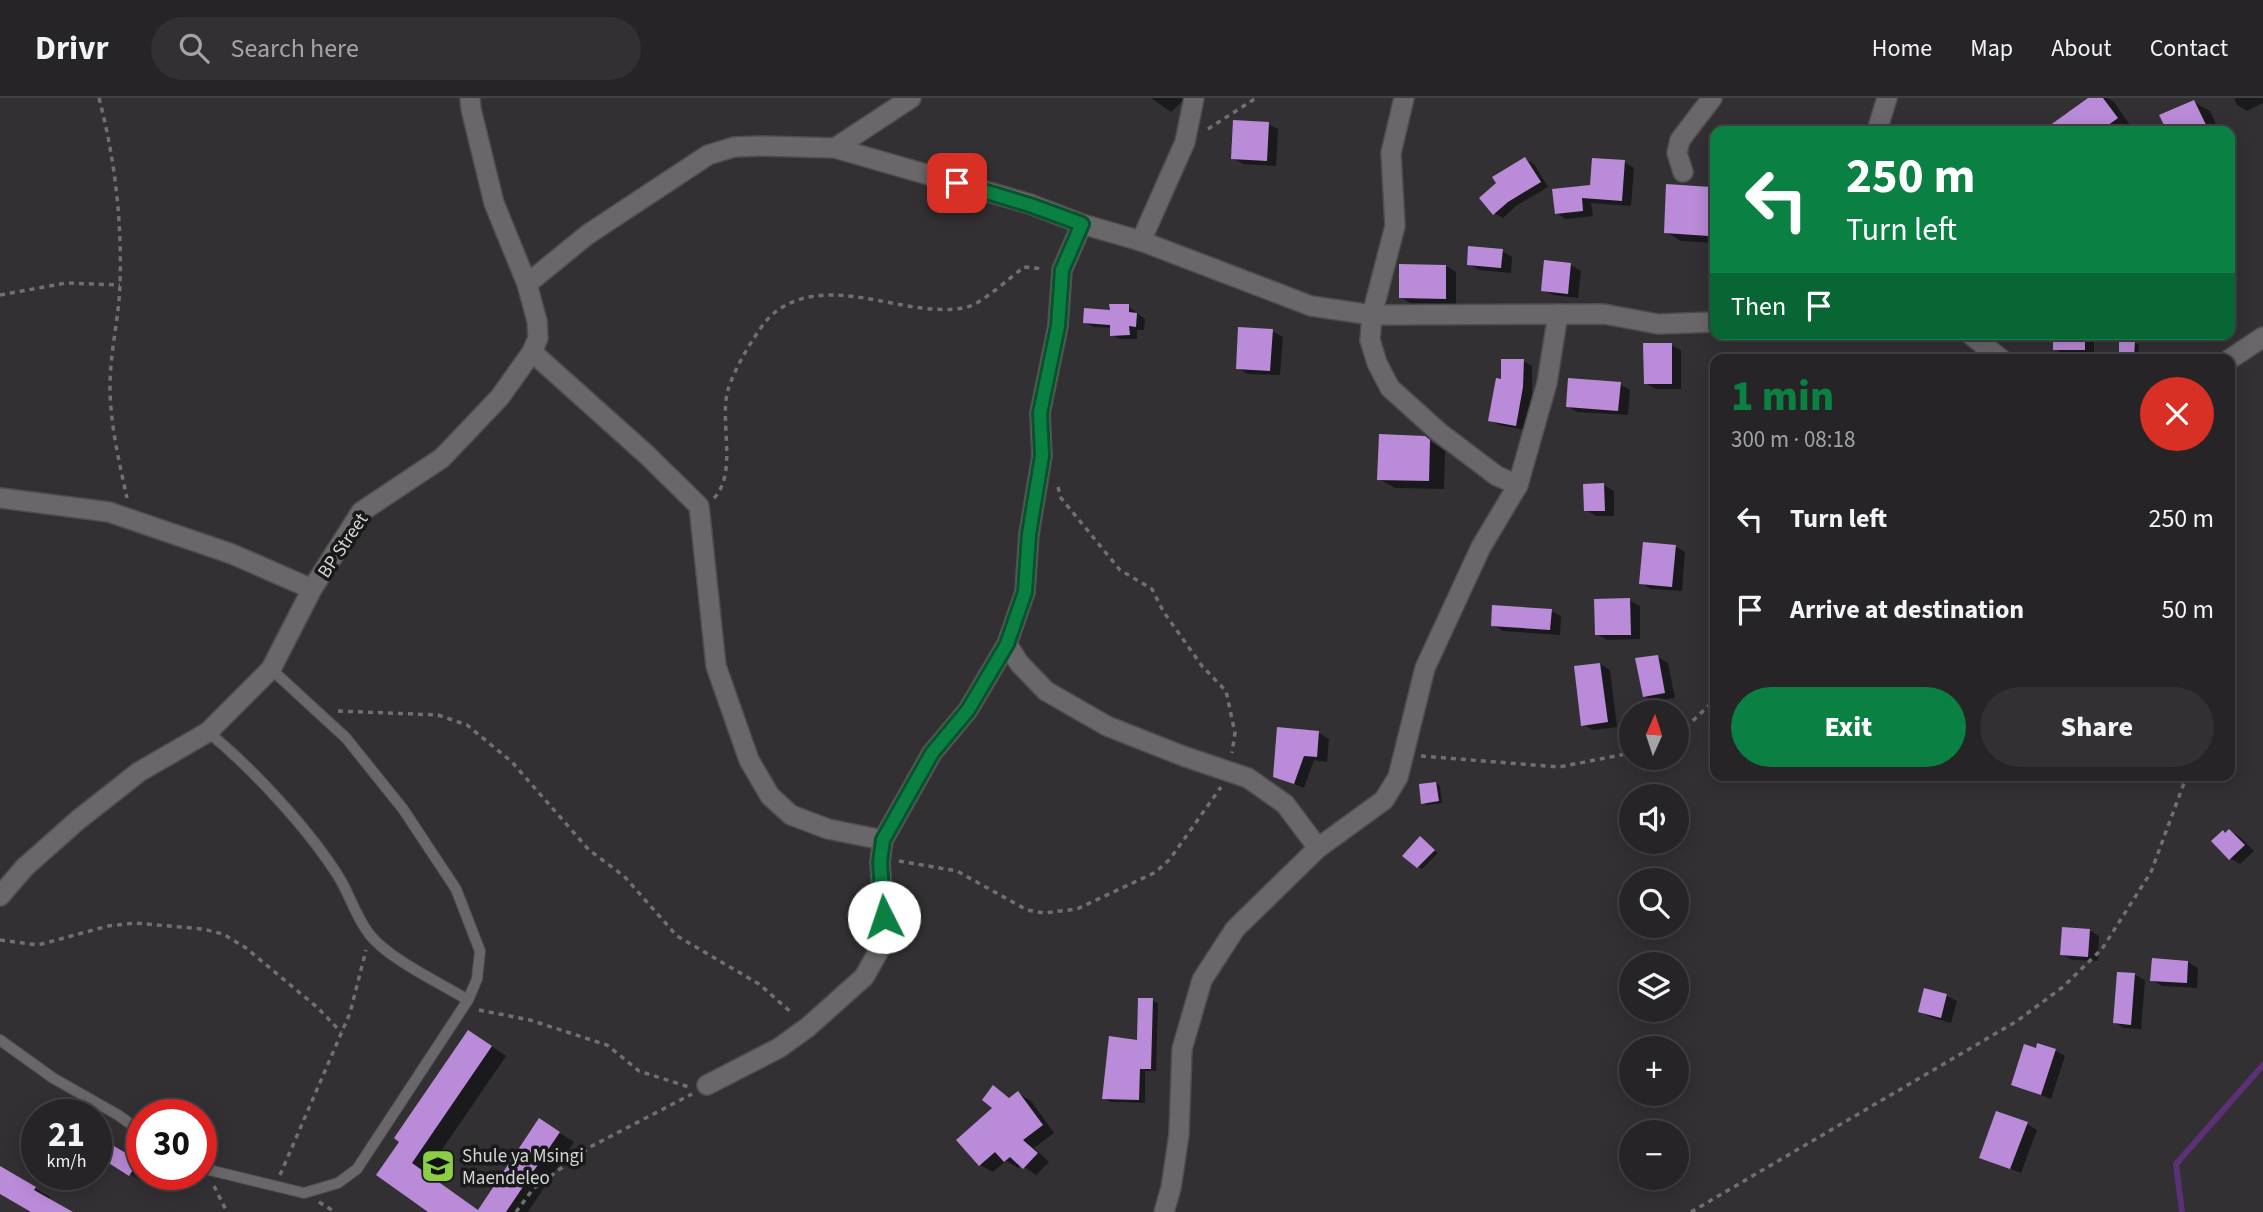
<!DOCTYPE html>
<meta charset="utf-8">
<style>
body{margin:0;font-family:"Source Sans 3",sans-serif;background:#323032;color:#f1f3f6;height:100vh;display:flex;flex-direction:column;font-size:26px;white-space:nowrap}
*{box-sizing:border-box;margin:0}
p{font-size:23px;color:#a4a4a7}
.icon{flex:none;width:38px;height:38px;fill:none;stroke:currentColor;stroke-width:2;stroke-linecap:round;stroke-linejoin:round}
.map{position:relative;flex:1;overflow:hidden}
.drawer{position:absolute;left:1710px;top:256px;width:525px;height:427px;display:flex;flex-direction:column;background:#262426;border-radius:14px;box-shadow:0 4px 18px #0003,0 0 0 2px #424143}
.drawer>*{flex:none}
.top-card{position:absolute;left:1710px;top:28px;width:525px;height:214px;border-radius:14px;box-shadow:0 4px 18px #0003,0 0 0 2px #424143;background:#0b8043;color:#fff;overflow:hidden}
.needle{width:46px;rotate:3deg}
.tools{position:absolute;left:1619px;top:602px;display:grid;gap:14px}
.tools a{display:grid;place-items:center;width:70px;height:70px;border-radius:50%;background:#262426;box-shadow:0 4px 18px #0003,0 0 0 2px #424143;font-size:35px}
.speed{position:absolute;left:21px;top:1001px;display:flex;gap:14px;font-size:35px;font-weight:700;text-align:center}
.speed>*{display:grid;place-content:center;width:91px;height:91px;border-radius:50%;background:#262426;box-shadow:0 4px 18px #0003,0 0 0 2px #424143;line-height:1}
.speed small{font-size:18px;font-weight:400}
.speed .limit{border:10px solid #d22;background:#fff;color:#111}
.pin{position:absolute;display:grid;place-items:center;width:60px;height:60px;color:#fff;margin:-30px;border-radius:14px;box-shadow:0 4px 10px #0006}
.me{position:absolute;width:77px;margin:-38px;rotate:356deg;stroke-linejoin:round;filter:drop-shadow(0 0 5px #0008)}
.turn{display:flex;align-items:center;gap:24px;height:147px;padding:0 21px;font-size:32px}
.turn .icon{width:91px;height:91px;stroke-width:2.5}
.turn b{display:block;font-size:49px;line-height:60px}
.then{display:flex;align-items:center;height:66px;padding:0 21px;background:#0003;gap:14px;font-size:26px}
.round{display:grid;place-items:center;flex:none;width:74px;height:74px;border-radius:37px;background:#323032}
.overview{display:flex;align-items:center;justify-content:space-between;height:119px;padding:0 21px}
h1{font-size:42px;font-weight:800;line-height:52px;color:#0b8043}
.action{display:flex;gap:14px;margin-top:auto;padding:14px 21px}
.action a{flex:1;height:80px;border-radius:42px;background:#0b8043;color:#fff;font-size:28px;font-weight:800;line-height:80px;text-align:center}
.action a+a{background:#323032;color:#f1f3f6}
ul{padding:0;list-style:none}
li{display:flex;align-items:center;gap:21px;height:91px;padding:0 21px}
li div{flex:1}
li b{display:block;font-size:26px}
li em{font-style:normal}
header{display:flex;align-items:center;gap:42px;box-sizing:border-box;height:98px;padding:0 35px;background:#262426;border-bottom:2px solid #424143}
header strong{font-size:33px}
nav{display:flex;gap:38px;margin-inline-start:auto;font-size:24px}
.search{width:490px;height:63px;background:#323032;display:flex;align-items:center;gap:18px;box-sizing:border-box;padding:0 24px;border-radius:38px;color:#a4a4a7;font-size:26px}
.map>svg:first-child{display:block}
.shadow{fill:#0007}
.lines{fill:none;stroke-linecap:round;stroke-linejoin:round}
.stream{stroke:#5c3076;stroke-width:6}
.building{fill:#ba8bd8}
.service-casing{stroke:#4e4d4f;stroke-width:12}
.minor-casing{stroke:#4e4d4f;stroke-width:22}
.path{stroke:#716f72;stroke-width:3.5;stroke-dasharray:5 5;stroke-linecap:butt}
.service{stroke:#69676a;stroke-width:10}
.minor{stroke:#69676a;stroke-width:19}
.route-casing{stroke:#07532c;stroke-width:18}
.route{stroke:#0b8043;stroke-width:12}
.labels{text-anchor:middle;stroke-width:7;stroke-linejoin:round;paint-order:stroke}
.street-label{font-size:19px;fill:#d5d5d6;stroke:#19191a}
.poi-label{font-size:19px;fill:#d5d5d6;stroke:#19191a;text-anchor:start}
</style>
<header>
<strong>Drivr</strong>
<div class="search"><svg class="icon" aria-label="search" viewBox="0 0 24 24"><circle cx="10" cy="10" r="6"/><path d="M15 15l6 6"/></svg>Search here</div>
<nav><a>Home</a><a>Map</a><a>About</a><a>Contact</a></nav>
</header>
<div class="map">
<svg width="2263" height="1114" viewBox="0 0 2263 1114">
<rect width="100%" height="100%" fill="#323033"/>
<g class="shadow">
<path d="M1151 0H1186L1171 14Z"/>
<path d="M2091 0H2107L2114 4 2132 30 2127 33H2048L2047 32Z"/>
<path d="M2234 0H2263V5L2247 13 2237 7Z"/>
<path d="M2194 4 2210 13 2219 33H2169L2162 18Z"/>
<path d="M1268 26 1278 31 1276 68 1243 66 1233 60Z"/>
<path d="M2230 55 2237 71 2230 74Z"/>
<path d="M1525 61 1534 66 1548 89 1516 108 1503 120 1494 115Z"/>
<path d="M1624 64 1634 70 1631 108 1591 105 1593 118 1566 121 1556 115Z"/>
<path d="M1711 90 1715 93V145L1681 143 1666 134Z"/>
<path d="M1502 153 1512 159 1511 175 1479 172 1469 166Z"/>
<path d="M1546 164 1571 167 1581 173 1578 200 1553 197 1543 192Z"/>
<path d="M1446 168 1456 174V206L1410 205 1400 199Z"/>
<path d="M1128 208 1145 221 1144 232H1137V241H1120L1112 237V230L1093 229 1085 224Z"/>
<path d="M1272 233 1283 239 1280 277 1248 276 1238 270Z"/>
<path d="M2054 236H2094V257H2065L2055 251Z"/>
<path d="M2134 244 2139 247 2138 261H2120Z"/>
<path d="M1671 247 1681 252V291H1656L1645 285Z"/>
<path d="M1523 263 1532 268V295L1525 332 1499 327 1490 322 1503 283Z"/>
<path d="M1620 286 1630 292 1628 317 1577 314 1567 308Z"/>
<path d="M1424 339 1445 353 1444 391 1395 390 1379 381Z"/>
<path d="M1604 387 1614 393V418H1596L1586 412Z"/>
<path d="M1675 448 1685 454 1682 493 1651 491 1641 485Z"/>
<path d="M1712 477H1715V516L1708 512Z"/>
<path d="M1629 502 1640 508V541L1607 542 1597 536Z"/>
<path d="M1551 513 1561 518 1560 537 1503 533 1493 527Z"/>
<path d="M1658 559 1668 565 1675 600 1654 603 1644 598Z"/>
<path d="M1600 566 1610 572 1617 629 1593 632 1583 627Z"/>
<path d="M1319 635 1329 641 1327 664 1314 662 1304 690 1275 678Z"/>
<path d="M1436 685 1440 688 1442 705 1427 707 1423 705Z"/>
<path d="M2230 733 2240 739 2254 753 2240 766 2230 760Z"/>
<path d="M1421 740 1438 755 1422 771 1418 769Z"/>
<path d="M2089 832 2099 838 2098 863 2072 862 2062 856Z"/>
<path d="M2188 864 2198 870 2197 890 2162 888 2152 882Z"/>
<path d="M2135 877 2145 882 2141 931 2124 930 2114 924Z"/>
<path d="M1925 892 1947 898 1957 903 1951 925 1930 919 1920 913Z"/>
<path d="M1152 902 1158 905 1156 973H1145V1005L1110 1004 1104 1000 1139 944Z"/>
<path d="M484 943 506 958 426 1075 479 1113 555 1032 574 1044 528 1114H431L402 1044Z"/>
<path d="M2037 952H2055L2065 958 2051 1001 2013 986Z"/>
<path d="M994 990 1011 1001 1018 995 1031 1003 1054 1035 1034 1050 1049 1064 1036 1077 1021 1067 1018 1070 1006 1063 993 1074 980 1067 995 1010Z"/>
<path d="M2027 1026 2037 1032 2021 1075 1982 1059Z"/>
<path d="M114 1050 142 1067V1076H144L140 1082 107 1062Z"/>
<path d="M0 1070 50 1099 49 1102 69 1114 26 1112 27 1110 0 1095Z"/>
</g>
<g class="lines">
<path class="stream" d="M2182 1114 2176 1066 2263 967"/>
</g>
<g class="building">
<path d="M2088 0H2103L2118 20 2100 33H2042Z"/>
<path d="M2194 2 2209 33H2167L2159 17Z"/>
<path d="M1233 22 1269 24 1267 63 1231 61Z"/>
<path d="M1525 59 1541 84 1508 104 1493 117 1479 100 1496 85 1492 79Z"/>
<path d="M1592 60 1625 62 1622 103 1582 100 1583 113 1555 116 1552 91 1590 87Z"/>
<path d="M1666 86 1711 89 1709 138 1664 135Z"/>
<path d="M1468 148 1503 151 1501 170 1467 167Z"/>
<path d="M1544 162 1571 165 1568 196 1541 193Z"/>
<path d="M1399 166 1446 167V201L1399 200Z"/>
<path d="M1109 206H1129V214L1137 215 1136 229 1129 228 1130 237 1110 238V227L1083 225 1084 210 1110 212Z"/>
<path d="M1238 229 1273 231 1270 273 1236 271Z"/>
<rect x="2053" y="236" width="32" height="16"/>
<path d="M2119 242H2135L2134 261H2119Z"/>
<path d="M1643 245H1672V286H1644Z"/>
<path d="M1501 261H1524L1523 289 1516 328 1488 323 1496 280 1501 281Z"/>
<path d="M1568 280 1621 284 1618 313 1566 309Z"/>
<path d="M1379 336 1425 338 1430 342 1429 383 1377 382Z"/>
<path d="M1604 385 1605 413H1584L1583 386Z"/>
<path d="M1643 444 1676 447 1672 489 1639 486Z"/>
<path d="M1630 500 1631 537H1595L1594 501Z"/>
<path d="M1492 507 1552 511 1550 532 1491 528Z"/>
<path d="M1658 557 1665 595 1643 599 1635 560Z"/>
<path d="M1600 565 1608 624 1581 628 1574 568Z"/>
<path d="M1277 629 1319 633 1317 659 1304 658 1294 686 1273 679Z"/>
<path d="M1436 684 1439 703 1421 706 1419 686Z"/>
<path d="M2229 731 2245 747 2229 762 2211 743 2223 732 2225 735Z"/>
<path d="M1420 738 1435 752 1417 770 1402 758Z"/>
<path d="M2062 829 2090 831 2088 859 2060 857Z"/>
<path d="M2152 860 2188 863 2187 885 2150 883Z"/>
<path d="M2117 874 2135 875 2131 927 2113 925Z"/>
<path d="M1924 890 1947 896 1941 920 1918 914Z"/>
<path d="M1138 900H1153L1151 971H1140L1139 1002 1102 1001 1109 938 1137 942Z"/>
<path d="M468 932 492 948 412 1065 478 1112 539 1020 560 1034 506 1114H428L376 1077 399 1044 394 1040Z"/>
<path d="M2037 945 2056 951 2041 997 2011 987 2024 946 2036 950Z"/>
<path d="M993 987 1009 1000 1018 993 1043 1027 1023 1042 1038 1055 1023 1071 1010 1059 1004 1064 995 1054 979 1068 956 1042 992 1010 982 1002Z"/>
<path d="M1996 1013 2028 1024 2010 1071 1979 1060Z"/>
<path d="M114 1048 139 1063 129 1078 104 1062Z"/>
<path d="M0 1068 36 1089 34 1092 73 1114H31L0 1096Z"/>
</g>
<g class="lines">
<g class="service-casing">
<g id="service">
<path d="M208 634C252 670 310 732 340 781 350 798 357 821 370 837 389 861 440 885 468 902"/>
<path d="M0 942 53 980 118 1017 142 1034"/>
<path d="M201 1070 304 1095 338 1085 357 1071 468 902 477 881 480 853 456 791 403 711 346 640 271 571"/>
</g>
</g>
<g class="minor-casing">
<g id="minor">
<path d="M1404 0 1391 55 1395 128 1372 217 1370 242 1377 265 1390 290 1440 335 1497 378 1518 387"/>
<path d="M1877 33 1887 0"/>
<path d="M835 50 911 0"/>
<path d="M1683 74 1677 55 1680 42 1712 0"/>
<path d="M1141 143 1185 44 1194 0"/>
<path d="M527 186 587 137 708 57 734 49 760 48 835 50 1030 106 1082 126 1141 143 1311 208 1372 217 1604 216 1658 226 1715 224"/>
<path d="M1970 236 2001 261"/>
<path d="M532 254 647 357 699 408 716 568 749 662 770 698 791 717 828 731 883 742"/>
<path d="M2230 261 2263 239"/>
<path d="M0 400 109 414 232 456 312 491"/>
<path d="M1007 546 1019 565 1046 593 1107 628 1183 658 1248 680 1285 706 1318 750"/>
<path d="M0 798 25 769 78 722 139 674 208 634 271 571 312 491 361 414 442 360 500 299 532 254 538 240 537 223 527 186 494 105 471 11 470 0"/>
<path d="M707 987 779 950 808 929 864 879 881 849 884 819 880 764 883 742 932 655 968 612 1007 546 1025 494 1029 436 1042 358 1040 315 1058 228 1062 172 1082 126"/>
<path d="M1164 1114 1171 1090 1179 1036 1182 951 1202 882 1235 831 1318 750 1384 702 1398 679 1425 570 1481 449 1518 387 1547 285 1558 216"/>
</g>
</g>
<g class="path">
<path d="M99 0C115 61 122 123 120 186 119 220 110 254 110 288 110 326 119 363 127 400"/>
<path d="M1208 31 1256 0"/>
<path d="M0 197 66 185 120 187"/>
<path d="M1058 389 1061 400 1120 472 1152 491 1163 513 1202 568 1226 593 1235 635 1232 655"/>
<path d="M714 400C738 375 719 323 728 292 733 273 759 227 774 215 830 171 906 223 967 209 981 206 1011 179 1024 169L1043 171"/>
<path d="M338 613 438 617 467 627 512 664 589 752 624 778 677 838 759 886 793 916"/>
<path d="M1676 633 1687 628 1715 602"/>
<path d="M1421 658 1559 669 1631 655"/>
<path d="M899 763 957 773 1027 812 1044 815 1077 811 1156 774 1170 761 1221 689"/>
<path d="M0 842 38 847 108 828 135 825 203 831 223 836 246 850 318 910 341 934"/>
<path d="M479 912 530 922 607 947 639 973 689 989"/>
<path d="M280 1077 350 915 366 852"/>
<path d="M214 1088 227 1114"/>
<path d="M319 1104 335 1114"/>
<path d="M516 1114 533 1091 590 1049 692 996"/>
<path d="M1691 1114 2017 923 2064 888 2102 851 2151 774 2187 677"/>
</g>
<use href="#service" class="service"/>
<use href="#minor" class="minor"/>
</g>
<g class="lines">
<g class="route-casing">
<path id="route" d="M884 819 880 764 883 742 932 655 968 612 1007 546 1025 494 1029 436 1042 358 1040 315 1058 228 1062 172 1082 126 1030 107 957 85"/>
</g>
<use href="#route" class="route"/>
</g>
<defs>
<g id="school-square" transform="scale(1.75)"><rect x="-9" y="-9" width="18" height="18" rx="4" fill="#8cce45" stroke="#19191a"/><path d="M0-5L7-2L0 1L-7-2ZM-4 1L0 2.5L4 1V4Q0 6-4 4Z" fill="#111"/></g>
</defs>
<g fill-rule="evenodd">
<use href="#school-square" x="438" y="1068"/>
</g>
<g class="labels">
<g class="street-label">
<text transform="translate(342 447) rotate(-56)" y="7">BP Street</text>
</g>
<g class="poi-label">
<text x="462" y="1064">Shule ya Msingi<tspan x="462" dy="22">Maendeleo</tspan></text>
</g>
</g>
</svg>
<div class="tools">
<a><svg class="needle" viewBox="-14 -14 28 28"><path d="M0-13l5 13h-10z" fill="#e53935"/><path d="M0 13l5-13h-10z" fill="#a4a4a7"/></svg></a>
<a><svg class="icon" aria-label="sound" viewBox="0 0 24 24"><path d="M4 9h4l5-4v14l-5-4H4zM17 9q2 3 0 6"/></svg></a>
<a><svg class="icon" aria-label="search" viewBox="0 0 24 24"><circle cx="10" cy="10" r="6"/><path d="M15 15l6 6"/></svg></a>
<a><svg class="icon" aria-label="layers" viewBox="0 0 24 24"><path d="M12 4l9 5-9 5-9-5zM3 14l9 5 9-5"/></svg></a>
<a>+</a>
<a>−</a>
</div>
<div class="speed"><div>21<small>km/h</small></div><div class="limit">30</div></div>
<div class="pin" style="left:957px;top:85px;background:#d93025"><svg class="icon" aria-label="arrive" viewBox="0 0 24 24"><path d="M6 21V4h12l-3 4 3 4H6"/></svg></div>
<svg class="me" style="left:884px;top:819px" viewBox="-20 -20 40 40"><circle r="19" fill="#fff"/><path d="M0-13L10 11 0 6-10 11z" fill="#0b8043"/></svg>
<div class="top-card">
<div class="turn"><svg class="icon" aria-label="left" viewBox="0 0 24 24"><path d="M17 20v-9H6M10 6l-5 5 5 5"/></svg><div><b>250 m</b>Turn left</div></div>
<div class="then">Then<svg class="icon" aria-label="arrive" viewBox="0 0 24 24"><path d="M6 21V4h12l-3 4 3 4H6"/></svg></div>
</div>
<section class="drawer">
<div class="overview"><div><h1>1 min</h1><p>300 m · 08:18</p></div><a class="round" style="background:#d93025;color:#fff"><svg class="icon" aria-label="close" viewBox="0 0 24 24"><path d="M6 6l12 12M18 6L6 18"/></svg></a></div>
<ul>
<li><svg class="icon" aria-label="left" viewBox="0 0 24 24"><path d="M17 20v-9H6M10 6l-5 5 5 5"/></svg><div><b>Turn left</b></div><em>250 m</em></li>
<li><svg class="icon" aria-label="arrive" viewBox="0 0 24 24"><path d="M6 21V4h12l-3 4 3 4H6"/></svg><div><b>Arrive at destination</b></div><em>50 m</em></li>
</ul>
<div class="action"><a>Exit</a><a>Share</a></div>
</section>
</div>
